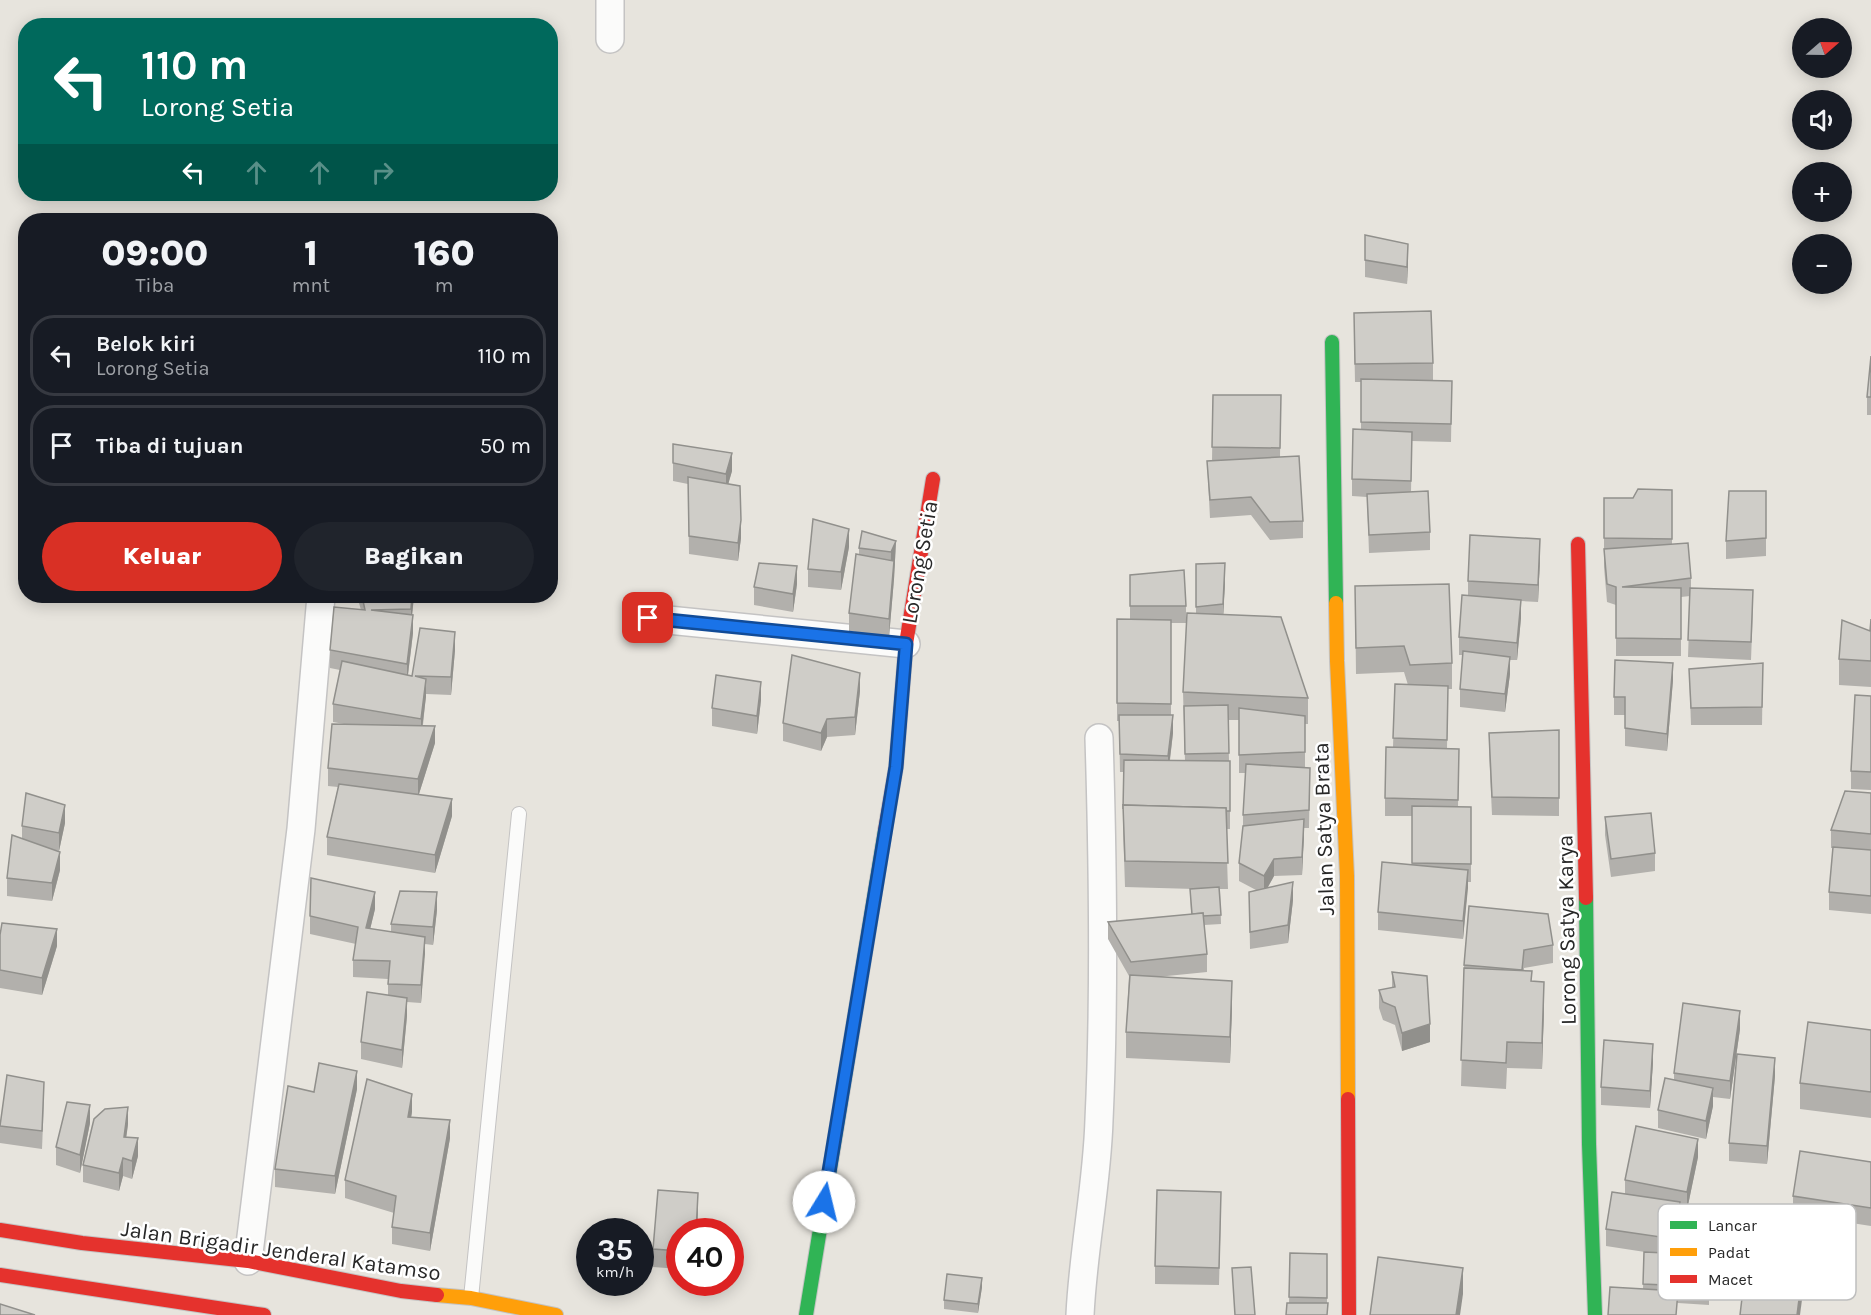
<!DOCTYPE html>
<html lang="id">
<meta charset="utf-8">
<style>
body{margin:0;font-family:Karla,sans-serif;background:#20242c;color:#f1f3f6;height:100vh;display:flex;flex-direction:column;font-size:22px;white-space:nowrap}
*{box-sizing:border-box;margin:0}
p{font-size:20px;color:#9ea1a6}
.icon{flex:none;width:33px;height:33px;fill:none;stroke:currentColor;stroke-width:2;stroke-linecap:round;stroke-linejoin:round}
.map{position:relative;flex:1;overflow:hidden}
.side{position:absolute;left:18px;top:213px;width:540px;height:390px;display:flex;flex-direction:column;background:#171b24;border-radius:24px;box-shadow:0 3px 15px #0003}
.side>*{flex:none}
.hud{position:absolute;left:18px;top:18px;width:540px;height:183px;border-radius:24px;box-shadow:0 3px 15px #0003;background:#00695c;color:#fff;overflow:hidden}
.needle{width:39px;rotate:70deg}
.buttons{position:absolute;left:1792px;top:18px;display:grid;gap:12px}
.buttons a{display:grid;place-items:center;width:60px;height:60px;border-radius:50%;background:#171b24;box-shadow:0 3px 15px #0003;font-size:30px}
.speed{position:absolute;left:576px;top:1218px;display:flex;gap:12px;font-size:30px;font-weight:700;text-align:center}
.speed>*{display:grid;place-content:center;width:78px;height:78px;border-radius:50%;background:#171b24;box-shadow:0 3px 15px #0003;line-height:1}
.speed small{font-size:15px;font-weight:400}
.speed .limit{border:9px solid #d22;background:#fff;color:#111}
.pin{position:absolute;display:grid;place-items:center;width:51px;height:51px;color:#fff;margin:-26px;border-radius:12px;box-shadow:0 3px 9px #0006}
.me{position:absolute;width:66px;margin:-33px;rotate:9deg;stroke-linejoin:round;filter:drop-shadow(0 0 4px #0008)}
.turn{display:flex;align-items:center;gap:21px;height:126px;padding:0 24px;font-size:27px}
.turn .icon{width:78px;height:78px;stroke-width:2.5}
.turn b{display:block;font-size:42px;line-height:51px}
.lanes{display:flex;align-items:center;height:57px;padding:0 24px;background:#0003;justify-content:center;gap:30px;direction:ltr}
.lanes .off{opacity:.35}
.eta{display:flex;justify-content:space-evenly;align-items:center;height:102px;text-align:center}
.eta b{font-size:36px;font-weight:800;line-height:42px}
.action{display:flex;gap:12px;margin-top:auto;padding:12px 24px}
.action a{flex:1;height:69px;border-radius:36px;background:#d93025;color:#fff;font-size:24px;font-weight:800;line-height:69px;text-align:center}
.action a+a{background:#20242c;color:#f1f3f6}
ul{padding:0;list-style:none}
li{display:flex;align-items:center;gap:18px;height:81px;margin:0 12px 9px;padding:0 12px;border:3px solid #363941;border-radius:24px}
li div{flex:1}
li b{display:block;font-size:22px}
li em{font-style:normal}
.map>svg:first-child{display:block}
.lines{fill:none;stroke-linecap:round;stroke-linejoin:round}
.lane-casing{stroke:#c4c3c3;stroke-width:16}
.street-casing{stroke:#c4c3c3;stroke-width:30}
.fast-casing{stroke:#c4c3c3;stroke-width:16}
.slow-casing{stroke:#c4c3c3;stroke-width:16}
.jam-casing{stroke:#c4c3c3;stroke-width:16}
.lane{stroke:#fbfbfa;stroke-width:14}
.street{stroke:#fbfbfa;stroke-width:27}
.fast{stroke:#30b455;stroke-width:14}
.slow{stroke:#ff9f0a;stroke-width:14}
.jam{stroke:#e5322d;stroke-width:14}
.wall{fill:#b2b0ac}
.shaded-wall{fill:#91908c}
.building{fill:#cfcdc8;stroke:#91908c;stroke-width:1.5}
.route-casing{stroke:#114b97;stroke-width:15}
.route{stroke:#1a73e8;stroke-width:10}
.labels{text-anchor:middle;stroke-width:5;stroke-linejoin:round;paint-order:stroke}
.street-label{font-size:22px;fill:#282828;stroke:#fff}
.key{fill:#fff;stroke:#bebebe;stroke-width:1.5}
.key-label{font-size:16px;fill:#282828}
</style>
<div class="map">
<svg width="1871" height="1315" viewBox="0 0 1871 1315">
<rect width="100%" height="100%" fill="#e7e4dd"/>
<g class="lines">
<g class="lane-casing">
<path id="lane" d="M471 1298 519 814"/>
</g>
<g class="street-casing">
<g id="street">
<path d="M610 0V39"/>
<path d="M648 618 906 644"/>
<path d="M248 1261 301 829 321 596"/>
<path d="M1080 1315C1083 1250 1097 1186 1099 1120 1105 993 1103 866 1099 738"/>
</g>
</g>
<g class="fast-casing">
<g id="fast">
<path d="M1332 342 1336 603"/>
<path d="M1586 898 1589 1144 1595 1315"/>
<path d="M806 1315 885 831"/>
</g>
</g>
<g class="slow-casing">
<g id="slow">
<path d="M1336 603 1337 661 1347 876 1348 1099"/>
<path d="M437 1295 471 1298 556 1315"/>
</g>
</g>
<g class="jam-casing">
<g id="jam">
<path d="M1578 544 1586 898"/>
<path d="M885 831 896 767 906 644 933 479"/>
<path d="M1348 1099 1349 1315"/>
<path d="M0 1230 82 1243 248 1261 401 1291 437 1295"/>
<path d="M0 1275 264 1315"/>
</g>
</g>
<use href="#lane" class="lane"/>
<use href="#street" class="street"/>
<use href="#fast" class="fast"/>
<use href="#slow" class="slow"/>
<use href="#jam" class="jam"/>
</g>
<g class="wall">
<path d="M1365 235 1408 261 1407 284 1365 277Z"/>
<path d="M1354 331 1433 363V380L1452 381 1451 442 1412 441 1411 492 1430 532V550L1369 553 1367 497 1352 496V479L1361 430V382H1355Z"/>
<path d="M1871 356V415H1867V397Z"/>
<path d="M1213 395H1281L1280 457 1303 521V538L1270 540 1251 515 1210 518 1207 461H1212Z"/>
<path d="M673 444 732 471 728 484 741 538 738 561 689 554 688 484 673 481Z"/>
<path d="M1672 490V544L1691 578V588L1753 608 1751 660 1688 657 1690 596 1681 597V656H1616V605L1607 602 1604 567V538L1633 498Z"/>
<path d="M1766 491V556L1726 559V541Z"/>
<path d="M896 541 894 579 889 637 849 631V613L859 555V548Z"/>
<path d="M849 547 841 590 808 587V569Z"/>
<path d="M1540 557 1538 602 1521 601V618L1517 660H1510V674L1505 712 1460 707V689L1463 655H1459V637L1468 595V581Z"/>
<path d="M1196 564 1225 581 1223 614 1308 698V724H1305V768H1310L1309 828H1304L1302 875 1274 876 1268 887 1293 900 1288 943 1250 949 1249 892 1256 890 1239 881V863L1243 830V815L1246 773H1239V720H1228L1229 761H1230V829H1226L1228 889H1220L1221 924 1204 925 1207 954V972L1157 977 1232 1007 1230 1063 1126 1058V1032L1129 976 1108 939V922L1191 914 1190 889H1194L1125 887 1123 827 1124 772H1120L1119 721H1117V619H1130V575L1186 606V623H1171V715L1173 733 1170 760 1185 761 1183 692 1196 613Z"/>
<path d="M797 584 793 612 754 605V587Z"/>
<path d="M1355 586 1452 663V689H1448L1447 748 1459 749 1458 807H1471V882H1468L1463 939 1378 930V912L1412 865V816H1385V798L1393 747 1395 684 1408 685 1404 672 1356 674Z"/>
<path d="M357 596H414L412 615 413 633 408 675 412 676 455 650 451 695 426 694 423 725 435 743 419 794 452 816 435 873 327 855V837L338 787 328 786V768L344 724 333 722V704L340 670 330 668V650L361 610Z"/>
<path d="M1871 619V687L1839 685V659L1870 631Z"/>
<path d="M1763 663 1762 725H1691L1689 669Z"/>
<path d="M1673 680 1667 751 1625 746V715H1614V697Z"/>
<path d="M860 691 855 735 827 737 821 751 783 741V723Z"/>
<path d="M1871 696V790L1851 789V771Z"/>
<path d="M761 700 757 734 712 726V708Z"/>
<path d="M1559 730V816L1492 815 1489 751V733Z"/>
<path d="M1871 793V914L1829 910V892L1833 848H1831V830Z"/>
<path d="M1605 817 1655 853V871L1611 877 1605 835Z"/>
<path d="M65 823 59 851 55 850 60 870 52 901 7 896V878L22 838V826Z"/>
<path d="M1469 906 1553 945V963L1524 968V970L1532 981 1544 1008 1542 1069 1507 1068 1506 1089 1461 1086 1464 965Z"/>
<path d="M375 909 370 929 391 932V924L437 910 433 945 425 944 421 1003 407 1002V1016L402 1068 361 1059V1042L388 995V979L353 977V960L356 944 310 934V916Z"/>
<path d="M0 935 57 946 42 995 0 988Z"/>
<path d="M1392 972 1430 1042 1402 1051 1395 1025 1383 1020 1379 1008V990L1392 988Z"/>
<path d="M1740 1029 1730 1099 1713 1097V1106L1706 1139 1658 1128V1110L1674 1079V1073Z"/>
<path d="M1871 1030V1118L1800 1109V1083Z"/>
<path d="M1653 1062 1650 1108 1601 1105V1087Z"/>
<path d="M1775 1076 1767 1164 1729 1161V1143Z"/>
<path d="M357 1089 335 1194 275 1187V1169L314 1092Z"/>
<path d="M44 1100 42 1149 0 1143V1126Z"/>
<path d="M412 1112 411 1117 450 1138 430 1251 392 1244V1227L394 1213 345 1198V1180Z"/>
<path d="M90 1123 80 1173 56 1165V1147Z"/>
<path d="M128 1124 126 1137 138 1156 132 1179 123 1176 119 1191 83 1182V1165Z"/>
<path d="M1698 1157 1687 1210 1680 1209V1220L1675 1253 1709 1255V1305L1678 1303 1643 1289 1644 1252H1645L1606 1246V1229L1625 1194V1180Z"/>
<path d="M1871 1162V1226L1793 1214V1196Z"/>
<path d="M1221 1209 1219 1285 1155 1284V1266Z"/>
<path d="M698 1211 680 1232V1269L653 1267V1249Z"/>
<path d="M1290 1253 1327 1254V1303H1289Z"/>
<path d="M982 1287 978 1313 944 1309V1300Z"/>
</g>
<g class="shaded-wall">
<path d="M1408 244V261L1407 284V267Z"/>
<path d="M732 453V471L726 492V474Z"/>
<path d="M741 520V538L738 561V543Z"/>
<path d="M849 529V547L841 590V572Z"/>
<path d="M1540 539V557L1538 602V585Z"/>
<path d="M896 541 894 579 889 637 891 552Z"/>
<path d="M1225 563V581L1223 622V604Z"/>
<path d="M797 566V584L793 612V594Z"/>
<path d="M412 596H414L411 626V609Z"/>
<path d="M1521 600V618L1517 660V643Z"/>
<path d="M413 615V633L407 682V664Z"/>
<path d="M455 632V650L451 695V677Z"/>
<path d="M1510 657V674L1505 712V694Z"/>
<path d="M1673 663V680L1667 751V734Z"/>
<path d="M860 673V691L855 735V717Z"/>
<path d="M426 679V697L421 737V719Z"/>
<path d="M761 682V700L757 734V716Z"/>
<path d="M1173 715V733L1168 774V756Z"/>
<path d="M827 719V737L821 751V733Z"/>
<path d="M435 726V743L418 797V779Z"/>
<path d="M452 799V816L435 873V855Z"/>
<path d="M65 805V823L59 851V833Z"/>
<path d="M1304 819V836L1302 875V857Z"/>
<path d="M60 852V870L52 901V883Z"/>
<path d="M1274 859V876L1264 894V876Z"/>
<path d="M1468 870V888L1463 939V921Z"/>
<path d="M1293 882V900L1288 943V925Z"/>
<path d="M375 892V909L366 946V928Z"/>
<path d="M437 892V910L433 945V927Z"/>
<path d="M57 929V946L42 995V978Z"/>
<path d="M425 937V954L421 1003V985Z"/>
<path d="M1232 981V1007L1230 1063V1037Z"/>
<path d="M1544 982V1008L1542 1069V1043Z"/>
<path d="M407 998V1016L402 1068V1050Z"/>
<path d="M1740 1011V1029L1730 1099V1081Z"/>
<path d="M1430 1024V1042L1402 1051V1033Z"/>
<path d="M1653 1044V1062L1650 1108V1091Z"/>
<path d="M1775 1058V1076L1767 1164V1146Z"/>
<path d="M357 1071V1089L335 1194V1176Z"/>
<path d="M1713 1088V1106L1706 1139V1121Z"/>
<path d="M412 1094V1112L408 1135V1117Z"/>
<path d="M90 1105V1123L80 1173V1155Z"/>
<path d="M128 1107V1124L124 1155V1137Z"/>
<path d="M450 1120V1138L430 1251V1233Z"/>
<path d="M138 1138V1156L132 1179V1161Z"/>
<path d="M1698 1139V1157L1687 1210V1192Z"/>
<path d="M123 1158V1176L119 1191V1173Z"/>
<path d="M698 1193V1211L697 1232H696Z"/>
<path d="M1680 1202V1220L1674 1257V1239Z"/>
<path d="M1809 1220V1246L1800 1315H1797Z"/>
<path d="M1463 1268V1294L1460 1315H1456Z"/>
<path d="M982 1278V1287L978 1313V1304Z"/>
</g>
<g class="building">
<path d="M1365 235 1408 244 1407 267 1365 260Z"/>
<path d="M1431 311 1433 363 1355 364 1354 313Z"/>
<path d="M1871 356V397H1867Z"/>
<path d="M1361 379 1452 381 1451 424 1361 422Z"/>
<path d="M1213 395H1281L1280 448 1212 447Z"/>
<path d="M1353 429 1412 432 1411 481 1352 479Z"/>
<path d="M673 444 732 453 726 474 673 463Z"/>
<path d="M1299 456 1303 521 1270 522 1251 497 1210 500 1207 461Z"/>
<path d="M688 477 740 486 741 520 738 543 689 536Z"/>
<path d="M1638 489 1672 490V539L1604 538V498H1633Z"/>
<path d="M1428 491 1430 532 1369 535 1367 494Z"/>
<path d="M1729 491H1766V538L1726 541Z"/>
<path d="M813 519 849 529 841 572 808 569Z"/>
<path d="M862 531 896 541 891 552 859 548Z"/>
<path d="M1470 535 1540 539 1538 585 1468 581Z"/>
<path d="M1688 543 1691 578 1622 587 1681 588V639L1616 638V587L1607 584 1604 549Z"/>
<path d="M856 554 894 561 889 619 849 613Z"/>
<path d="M759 563 797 566 793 594 754 587Z"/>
<path d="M1225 563 1223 604 1196 607V564Z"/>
<path d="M1184 570 1186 606H1130V575Z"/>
<path d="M1449 584 1452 663 1410 665 1404 646 1356 648 1355 586Z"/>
<path d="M1690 588 1753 590 1751 642 1688 640Z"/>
<path d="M1462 595 1521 600 1517 643 1459 637Z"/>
<path d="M362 596H412L411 609 371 610 413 615 407 664 330 650 334 607 365 610Z"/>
<path d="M1187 613 1281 617 1308 698 1183 692Z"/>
<path d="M1117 619 1171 620V704L1117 703Z"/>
<path d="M1871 619V661L1839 659 1842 620 1870 631Z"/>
<path d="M420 628 455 632 451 677 415 676 426 679 421 719 333 704 342 661 412 676Z"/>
<path d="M1463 651 1510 657 1505 694 1460 689Z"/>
<path d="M792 655 860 673 855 717 827 719 821 733 783 723Z"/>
<path d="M1615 660 1673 663 1667 734 1625 728V697H1614Z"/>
<path d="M1763 663 1762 707 1691 708 1689 669Z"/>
<path d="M716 675 761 682 757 716 712 708Z"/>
<path d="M1395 684 1448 686 1447 740 1393 738Z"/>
<path d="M1855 695 1871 696V772L1851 771Z"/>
<path d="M1228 705 1229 753 1185 754 1184 706Z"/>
<path d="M1239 708 1305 716V752L1239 755Z"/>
<path d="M1119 715H1173L1168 756 1120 754Z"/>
<path d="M332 724 435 726 418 779 328 768Z"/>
<path d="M1559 730V798L1492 797 1489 733Z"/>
<path d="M1386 747 1459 749 1458 800 1385 798Z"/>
<path d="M1124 760 1230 761V811H1226V808L1123 805V809Z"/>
<path d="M1246 764 1310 768 1309 810 1243 815Z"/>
<path d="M339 784 452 799 435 855 327 837Z"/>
<path d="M1845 791 1871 793V834L1831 830Z"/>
<path d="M26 793 65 805 59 833 22 826Z"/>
<path d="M1123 805 1226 808 1228 863 1125 861Z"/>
<path d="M1412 806 1471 807V864L1412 863Z"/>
<path d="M1651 813 1655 853 1611 859 1605 817Z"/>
<path d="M1304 819 1302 857 1274 859 1264 876 1239 863 1243 826Z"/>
<path d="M12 835 60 852 52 883 7 878Z"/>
<path d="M1833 847 1871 850V896L1829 892Z"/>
<path d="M1382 862 1468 870 1463 921 1378 912Z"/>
<path d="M311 878 375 892 366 928 425 937 421 985 388 984 390 961 353 960 358 927 310 916Z"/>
<path d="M1293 882 1288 925 1250 932 1249 892Z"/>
<path d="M1219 887 1221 915 1203 916V913L1192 914 1190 889Z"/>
<path d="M400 891 437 892 433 927 391 924Z"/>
<path d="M1469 906 1548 914 1553 945 1524 950 1522 970 1464 965Z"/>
<path d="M1203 913 1207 954 1131 962 1108 922Z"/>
<path d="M2 923 57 929 42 978 0 970V935Z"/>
<path d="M1464 968 1532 971 1531 981 1544 982 1542 1043 1507 1042 1506 1063 1461 1060Z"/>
<path d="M1392 972 1427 976 1430 1024 1402 1033 1395 1007 1383 1002 1379 990 1395 987Z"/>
<path d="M1130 975 1232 981 1230 1037 1126 1032Z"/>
<path d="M367 992 407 998 402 1050 361 1042Z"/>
<path d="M1683 1003 1740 1011 1730 1081 1674 1073Z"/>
<path d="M1808 1022 1871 1030V1092L1800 1083Z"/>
<path d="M1604 1040 1653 1044 1650 1091 1601 1087Z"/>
<path d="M1737 1054 1775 1058 1767 1146 1729 1143Z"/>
<path d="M319 1063 357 1071 335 1176 275 1169 288 1086 314 1092Z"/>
<path d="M7 1075 44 1082 42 1131 0 1126Z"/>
<path d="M1665 1078 1713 1088 1706 1121 1658 1110Z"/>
<path d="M367 1079 412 1094 408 1117 450 1120 430 1233 392 1227 396 1196 345 1180Z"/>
<path d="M67 1102 90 1105 80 1155 56 1147Z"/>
<path d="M128 1107 124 1137 138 1138 132 1161 123 1158 119 1173 83 1165 94 1119 105 1109Z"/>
<path d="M1636 1126 1698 1139 1687 1192 1625 1180Z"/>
<path d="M1800 1151 1871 1162V1208L1793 1196Z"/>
<path d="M658 1190 698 1193 696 1232H680V1251L653 1249Z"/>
<path d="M1157 1190 1221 1192 1219 1268 1155 1266Z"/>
<path d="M1612 1192 1680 1202 1674 1239 1606 1229Z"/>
<path d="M1752 1213 1809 1220 1797 1315H1740Z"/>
<path d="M1644 1252 1709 1255V1287L1643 1284Z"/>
<path d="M1290 1253 1327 1254V1298L1289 1297Z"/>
<path d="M1378 1257 1463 1268 1456 1315H1370Z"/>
<path d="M1251 1267 1255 1315H1235L1232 1268Z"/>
<path d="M947 1274 982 1278 978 1304 944 1300Z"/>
<path d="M1610 1287 1678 1291 1676 1315H1608Z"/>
<path d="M1287 1303H1328L1327 1315H1286Z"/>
<path d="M0 1304 35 1315H0Z"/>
</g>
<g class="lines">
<g class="route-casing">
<path id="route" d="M648 618 906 644 896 767 824 1202"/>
</g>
<use href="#route" class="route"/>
</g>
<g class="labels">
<g class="street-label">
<text transform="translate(919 562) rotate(-80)" y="8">Lorong Setia</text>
<text transform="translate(1323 829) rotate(-92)" y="8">Jalan Satya Brata</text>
<text transform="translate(1566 930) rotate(-91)" y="8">Lorong Satya Karya</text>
<text transform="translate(281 1250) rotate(8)" y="8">Jalan Brigadir Jenderal Katamso</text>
</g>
</g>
<rect x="1658" y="1204" width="198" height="96" rx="9" class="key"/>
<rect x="1670" y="1221" width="27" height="8" fill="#30b455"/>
<rect x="1670" y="1248" width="27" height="8" fill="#ff9f0a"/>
<rect x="1670" y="1275" width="27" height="8" fill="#e5322d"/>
<g class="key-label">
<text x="1708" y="1231">Lancar</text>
<text x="1708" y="1258">Padat</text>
<text x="1708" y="1285">Macet</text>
</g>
</svg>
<div class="buttons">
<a><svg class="needle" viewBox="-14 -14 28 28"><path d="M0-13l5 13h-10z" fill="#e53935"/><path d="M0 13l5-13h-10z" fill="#9ea1a6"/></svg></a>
<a><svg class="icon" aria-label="sound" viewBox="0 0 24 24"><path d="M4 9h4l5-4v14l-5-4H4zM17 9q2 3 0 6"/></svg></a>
<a>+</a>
<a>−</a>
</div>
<div class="speed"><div>35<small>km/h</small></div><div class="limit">40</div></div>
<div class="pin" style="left:648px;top:618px;background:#d93025"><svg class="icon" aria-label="arrive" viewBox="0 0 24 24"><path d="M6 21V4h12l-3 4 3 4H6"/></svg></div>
<svg class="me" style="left:824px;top:1202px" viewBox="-20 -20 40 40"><circle r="19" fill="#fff"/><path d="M0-13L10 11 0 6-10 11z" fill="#1a73e8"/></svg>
<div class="hud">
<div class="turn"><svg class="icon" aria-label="left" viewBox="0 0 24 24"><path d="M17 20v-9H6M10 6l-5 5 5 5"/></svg><div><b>110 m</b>Lorong Setia</div></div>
<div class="lanes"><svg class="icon" aria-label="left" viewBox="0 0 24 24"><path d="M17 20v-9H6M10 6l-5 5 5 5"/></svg><svg class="icon off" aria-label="ahead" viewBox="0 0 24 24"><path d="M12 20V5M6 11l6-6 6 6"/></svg><svg class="icon off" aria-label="ahead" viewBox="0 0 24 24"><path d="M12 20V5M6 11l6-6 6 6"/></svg><svg class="icon off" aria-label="right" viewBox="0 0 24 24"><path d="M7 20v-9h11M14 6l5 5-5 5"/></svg></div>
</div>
<section class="side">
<div class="eta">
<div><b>09:00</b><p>Tiba</p></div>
<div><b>1</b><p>mnt</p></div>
<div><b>160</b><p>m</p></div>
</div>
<ul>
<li><svg class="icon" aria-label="left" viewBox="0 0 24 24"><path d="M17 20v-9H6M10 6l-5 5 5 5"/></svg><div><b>Belok kiri</b><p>Lorong Setia</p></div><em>110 m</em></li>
<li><svg class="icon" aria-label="arrive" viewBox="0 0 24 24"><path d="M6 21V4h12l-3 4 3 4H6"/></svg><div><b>Tiba di tujuan</b></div><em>50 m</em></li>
</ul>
<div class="action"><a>Keluar</a><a>Bagikan</a></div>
</section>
</div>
